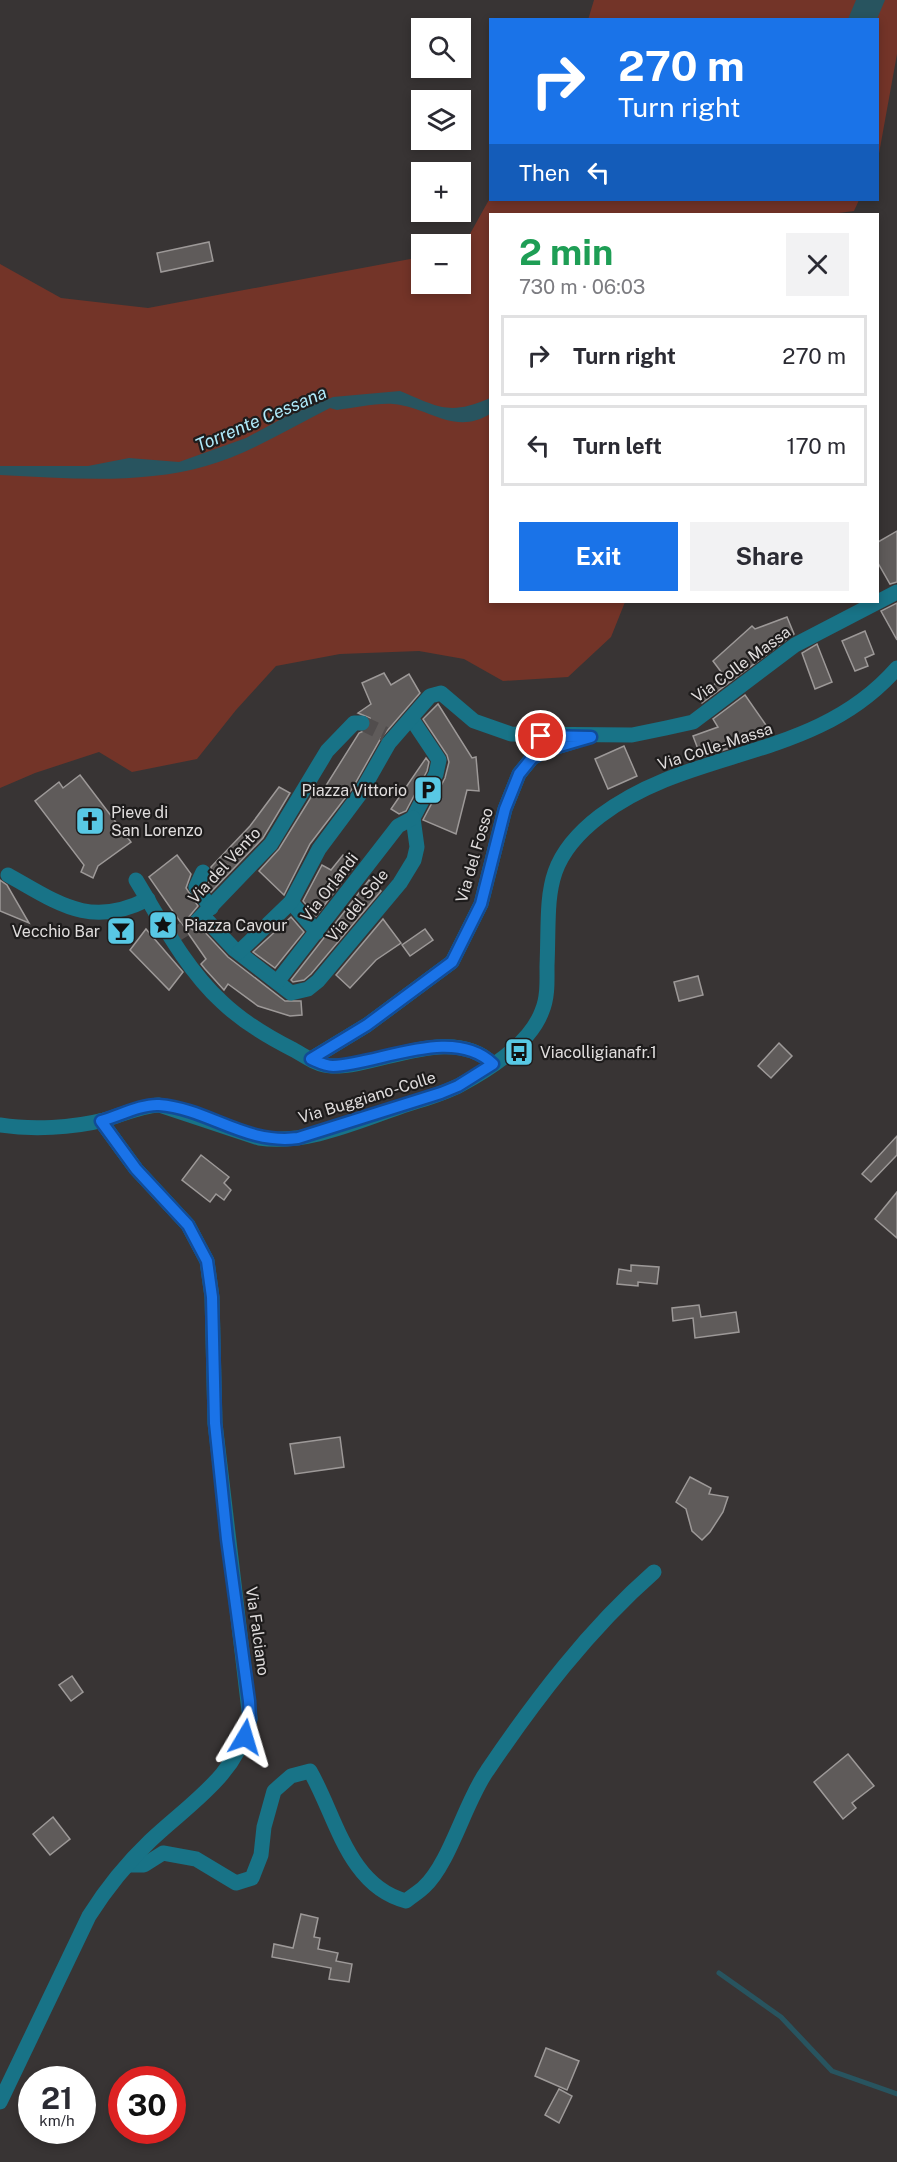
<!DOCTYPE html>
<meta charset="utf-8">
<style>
body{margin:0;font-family:"Public Sans",sans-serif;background:#f2f2f3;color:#2b2b33;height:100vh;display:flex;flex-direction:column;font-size:22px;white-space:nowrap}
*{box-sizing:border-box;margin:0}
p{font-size:20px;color:#7c7c81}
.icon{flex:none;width:33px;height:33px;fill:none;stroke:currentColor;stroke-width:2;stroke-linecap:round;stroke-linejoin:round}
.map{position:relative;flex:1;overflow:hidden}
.drawer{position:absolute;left:489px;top:213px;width:390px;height:390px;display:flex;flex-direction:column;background:#fff;border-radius:0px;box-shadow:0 3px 9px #0003}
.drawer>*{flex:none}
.guide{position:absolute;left:489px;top:18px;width:390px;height:183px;border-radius:0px;box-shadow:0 3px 9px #0003;background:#1a73e8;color:#fff;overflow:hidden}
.fabs{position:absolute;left:411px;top:18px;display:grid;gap:12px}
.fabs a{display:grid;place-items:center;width:60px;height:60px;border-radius:0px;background:#fff;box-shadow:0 3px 9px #0003;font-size:30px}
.speed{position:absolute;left:18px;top:2066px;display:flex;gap:12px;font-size:30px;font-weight:700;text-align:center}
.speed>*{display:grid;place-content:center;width:78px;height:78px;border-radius:50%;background:#fff;box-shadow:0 3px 9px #0003;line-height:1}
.speed small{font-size:15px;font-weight:400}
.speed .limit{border:9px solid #d22;background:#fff;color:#111}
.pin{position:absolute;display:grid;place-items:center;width:51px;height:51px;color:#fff;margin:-26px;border:3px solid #fff;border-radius:50%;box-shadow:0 2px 6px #0007}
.me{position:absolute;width:66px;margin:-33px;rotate:7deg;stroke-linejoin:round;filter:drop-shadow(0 0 4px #0008)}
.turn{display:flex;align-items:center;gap:21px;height:126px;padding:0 30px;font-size:27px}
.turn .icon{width:78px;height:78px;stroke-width:2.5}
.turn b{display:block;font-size:42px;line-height:51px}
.then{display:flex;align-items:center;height:57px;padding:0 30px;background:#0003;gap:12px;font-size:22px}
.round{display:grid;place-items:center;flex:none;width:63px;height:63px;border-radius:0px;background:#f2f2f3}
.head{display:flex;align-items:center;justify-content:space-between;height:102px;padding:0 30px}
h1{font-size:36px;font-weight:700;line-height:45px;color:#1e9e55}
.primary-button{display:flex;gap:12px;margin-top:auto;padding:12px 30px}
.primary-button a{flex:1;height:69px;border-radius:0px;background:#1a73e8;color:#fff;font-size:24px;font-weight:700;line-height:69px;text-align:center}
.primary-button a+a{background:#f2f2f3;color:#2b2b33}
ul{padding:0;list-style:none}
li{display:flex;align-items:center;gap:18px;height:81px;margin:0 12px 9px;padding:0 18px;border:3px solid #e1e1e2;border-radius:0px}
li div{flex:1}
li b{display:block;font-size:22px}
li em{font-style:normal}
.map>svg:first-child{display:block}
.green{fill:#733428}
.water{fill:#28545f}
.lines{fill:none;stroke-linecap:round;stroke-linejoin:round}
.stream{stroke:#28545f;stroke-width:5}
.building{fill:#5f5b5a;stroke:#9d9998;stroke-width:1.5}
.minor-tunnel{stroke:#514d4d;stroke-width:15;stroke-dasharray:15 8;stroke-linecap:butt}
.minor{stroke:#187387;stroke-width:15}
.route-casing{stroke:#114b97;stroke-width:15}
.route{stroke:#1a73e8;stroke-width:10}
.labels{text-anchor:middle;stroke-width:4.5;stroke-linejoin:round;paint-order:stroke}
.street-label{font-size:16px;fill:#e0dddd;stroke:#1e1c1c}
.poi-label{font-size:16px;fill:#e0dddd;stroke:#1e1c1c;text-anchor:start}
.water-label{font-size:18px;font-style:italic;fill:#aee9f9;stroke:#1e1c1c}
</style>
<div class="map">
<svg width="897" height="2162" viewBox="0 0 897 2162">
<rect width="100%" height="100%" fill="#383434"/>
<g class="green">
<path d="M594 0H897V54L878 159V20H588Z"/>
<path d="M490 198 859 200 854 211 831 214H490V602H625L611 637 568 677 503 681 464 659 419 651 340 654 276 666 236 710 197 759 132 772 99 752 35 773 0 788V264L61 298 148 308 421 257 422 284H460L461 250Z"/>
</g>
<g class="water">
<path d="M856 0H885L877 19H848Z"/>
<path d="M400 391C439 407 449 416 490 398V414C454 436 429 407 393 404 375 403 354 408 337 410L330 408C290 428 249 454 206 466 140 485 67 478 0 475V466H88L129 458 179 462 246 438 285 417 333 397Z"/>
</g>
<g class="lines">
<path class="stream" d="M719 1973 781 2017 832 2071 897 2094"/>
</g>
<g class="building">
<path d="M209 242 213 261 161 272 157 253Z"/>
<path d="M897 531V582L890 584 878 563V542Z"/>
<path d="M897 603V640L881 611Z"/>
<path d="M787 617 794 634 702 703 697 696 725 677 713 661 752 626 755 629Z"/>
<path d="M865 631 874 654 865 658 868 666 855 671 842 641Z"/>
<path d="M817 644 832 682 815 689 802 653Z"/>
<path d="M384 673 391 685 409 674 420 693 381 738 352 789 310 844 284 895 259 871 279 849 316 789 322 792 359 733 370 728V718L358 713 371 704 362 683Z"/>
<path d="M745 695 768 728 746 743 701 757 693 736 718 727 713 719Z"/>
<path d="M438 704 472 758 476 757 479 791 467 790 456 834 423 820 445 778 449 762 447 755 423 719Z"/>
<path d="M624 746 637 776 608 789 595 759Z"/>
<path d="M426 758 429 762 427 771 406 811 399 814 391 809Z"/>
<path d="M80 775 131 842 98 866 93 878 81 872 84 865 35 801 59 782 63 788Z"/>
<path d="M279 787 290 793 263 838 211 892 207 886 212 876 211 867 250 826Z"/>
<path d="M177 855 191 874 186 888 198 906 188 918 190 928 195 931 202 929 228 957 285 1001H301L302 1015 290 1016 258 1006 228 984 224 990 205 969 201 964 206 959 149 877Z"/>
<path d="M343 855 355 865 316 916 303 901 322 865 331 870Z"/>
<path d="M0 880 7 885 29 923 0 911Z"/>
<path d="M369 880 381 891 311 974 304 980 293 982 291 980Z"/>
<path d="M291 917 304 932 275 968 253 952Z"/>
<path d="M383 919 401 943 376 960 350 988 336 975Z"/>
<path d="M146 929 183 972 169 990 130 950Z"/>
<path d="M425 929 433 940 410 956 402 945Z"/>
<path d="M698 976 703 995 679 1001 674 982Z"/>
<path d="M779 1043 792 1056 771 1078 758 1066Z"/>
<path d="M897 1136V1155L871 1182 862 1174Z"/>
<path d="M201 1155 229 1177 224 1183 231 1190 224 1200 216 1194 210 1202 182 1180Z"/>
<path d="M897 1192V1238L875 1219Z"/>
<path d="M631 1265 659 1267 657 1284 638 1282V1286L617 1284 619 1269 631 1271Z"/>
<path d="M699 1305 701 1317 736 1312 739 1332 695 1338 693 1318 673 1321 672 1308Z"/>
<path d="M340 1437 344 1467 295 1474 290 1444Z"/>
<path d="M690 1477 711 1488 709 1494 728 1497 723 1512 710 1532 702 1540 692 1531 686 1509 676 1502Z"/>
<path d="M72 1676 83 1692 71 1701 59 1685Z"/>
<path d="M848 1754 874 1786 852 1803 856 1808 843 1819 814 1782Z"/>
<path d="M53 1817 70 1839 50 1855 33 1834Z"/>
<path d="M301 1914 318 1918 314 1937 320 1938 318 1949 338 1953 336 1961 352 1964 349 1982 329 1979 331 1968 272 1957 274 1944 293 1948Z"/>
<path d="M546 2048 579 2061 567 2090 535 2076Z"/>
<path d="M559 2089 572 2096 559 2123 545 2115Z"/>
</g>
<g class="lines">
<g class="minor-tunnel">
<path d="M362 723 385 734"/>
<path d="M172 937 197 921"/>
</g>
<g class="minor">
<path d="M411 718 439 760 436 774 413 818"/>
<path d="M203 872 196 887 211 908"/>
<path d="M8 875C58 903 90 929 148 899"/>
<path d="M136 880C161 921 186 969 222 1002 242 1021 270 1038 294 1050 305 1056 318 1066 331 1066 379 1068 451 1023 493 1064"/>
<path d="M291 902 317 932"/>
<path d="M203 916 234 949 291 993 308 989 318 981 400 883 414 860 417 847 413 818"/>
<path d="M197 921 271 844 327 751 354 723H362"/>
<path d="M239 952 291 902 319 849 360 794 389 743 430 696 441 693 474 721 511 734 632 735 666 728 693 722 795 645 897 592"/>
<path d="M277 982 398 826 413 818"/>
<path d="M311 1059 367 1025 452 962 481 904 505 809 519 774 532 758 546 750 576 741"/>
<path d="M0 1125C32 1130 72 1128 104 1120 122 1115 140 1106 159 1105L259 1138C306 1145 356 1122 400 1107 420 1100 441 1095 460 1085 490 1069 530 1044 542 1011 548 997 547 980 547 966 550 897 540 862 600 816 692 746 815 762 897 668"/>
<path d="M128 1865H144L163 1853 196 1859 236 1883 252 1878 261 1855 264 1827 274 1791 291 1776 310 1771C336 1816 348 1886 406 1901 412 1896 419 1892 424 1887 450 1863 465 1802 487 1771 535 1700 589 1629 654 1572"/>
<path d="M0 2102 89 1916C106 1889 126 1864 150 1841 190 1803 237 1776 250 1719L215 1423 212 1297 207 1261 188 1225 136 1169 101 1121"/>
</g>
</g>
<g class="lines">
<g class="route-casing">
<path id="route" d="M245 1737 250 1719 249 1701 227 1539 215 1423 212 1297 207 1261 188 1225 136 1169 101 1121C119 1116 141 1104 159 1105 209 1109 245 1145 298 1138L441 1093 458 1086 493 1064C453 1025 380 1064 333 1066 325 1066 318 1062 311 1059L367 1025 452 962 481 904 505 809 519 774 532 758 546 750 591 737 541 736"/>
</g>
<use href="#route" class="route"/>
</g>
<defs>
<g id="parking-square" transform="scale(1.5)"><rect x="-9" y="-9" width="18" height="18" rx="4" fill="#58c8e4" stroke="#1e1c1c"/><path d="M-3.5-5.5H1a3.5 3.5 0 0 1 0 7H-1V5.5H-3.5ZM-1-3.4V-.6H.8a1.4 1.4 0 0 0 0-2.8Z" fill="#111"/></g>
<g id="church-square" transform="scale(1.5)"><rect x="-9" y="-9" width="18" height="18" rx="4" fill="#58c8e4" stroke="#1e1c1c"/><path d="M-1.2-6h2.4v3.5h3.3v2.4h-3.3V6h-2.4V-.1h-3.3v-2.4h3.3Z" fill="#111"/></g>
<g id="sight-square" transform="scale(1.5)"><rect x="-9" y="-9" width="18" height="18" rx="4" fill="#58c8e4" stroke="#1e1c1c"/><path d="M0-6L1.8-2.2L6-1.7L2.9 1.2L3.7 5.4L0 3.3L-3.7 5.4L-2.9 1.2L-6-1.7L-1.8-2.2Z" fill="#111"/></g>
<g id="bar-square" transform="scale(1.5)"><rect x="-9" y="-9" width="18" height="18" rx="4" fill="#58c8e4" stroke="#1e1c1c"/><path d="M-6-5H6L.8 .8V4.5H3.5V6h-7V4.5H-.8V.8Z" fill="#111"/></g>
<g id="bus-square" transform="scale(1.5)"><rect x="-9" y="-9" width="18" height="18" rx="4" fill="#58c8e4" stroke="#1e1c1c"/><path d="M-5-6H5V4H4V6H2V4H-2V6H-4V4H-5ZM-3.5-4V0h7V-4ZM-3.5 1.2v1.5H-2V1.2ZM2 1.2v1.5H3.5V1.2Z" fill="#111"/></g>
</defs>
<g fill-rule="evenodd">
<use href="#parking-square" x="428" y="790"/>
<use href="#church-square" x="90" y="821"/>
<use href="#sight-square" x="163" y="925"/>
<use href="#bar-square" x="121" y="931"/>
<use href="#bus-square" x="519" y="1052"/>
</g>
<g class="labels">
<g class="street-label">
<text transform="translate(741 664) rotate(-36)" y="6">Via Colle Massa</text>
<text transform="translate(715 746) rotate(-18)" y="6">Via Colle-Massa</text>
<text transform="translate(474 855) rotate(-74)" y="6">Via del Fosso</text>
<text transform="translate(224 865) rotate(-47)" y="6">Via del Vento</text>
<text transform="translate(329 887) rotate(-52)" y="6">Via Orlandi</text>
<text transform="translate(357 905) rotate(-51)" y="6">Via del Sole</text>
<text transform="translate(367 1097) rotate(-17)" y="6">Via Buggiano-Colle</text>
<text transform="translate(258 1631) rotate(82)" y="6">Via Falciano</text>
</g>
<g class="poi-label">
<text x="407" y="796" text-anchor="end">Piazza Vittorio</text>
<text x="111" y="818">Pieve di<tspan x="111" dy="18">San Lorenzo</tspan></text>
<text x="184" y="931">Piazza Cavour</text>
<text x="100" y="937" text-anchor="end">Vecchio Bar</text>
<text x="540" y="1058">Viacolligianafr.1</text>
</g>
<g class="water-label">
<text transform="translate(261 419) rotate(-23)" y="6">Torrente Cessana</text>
</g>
</g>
</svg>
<div class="fabs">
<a><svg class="icon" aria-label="search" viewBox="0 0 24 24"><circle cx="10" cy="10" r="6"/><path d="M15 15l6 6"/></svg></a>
<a><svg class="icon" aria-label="layers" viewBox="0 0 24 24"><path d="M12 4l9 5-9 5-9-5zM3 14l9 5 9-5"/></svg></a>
<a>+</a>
<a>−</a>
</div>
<div class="speed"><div>21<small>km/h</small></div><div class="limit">30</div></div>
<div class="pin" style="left:541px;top:736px;background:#d93025"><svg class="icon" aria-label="arrive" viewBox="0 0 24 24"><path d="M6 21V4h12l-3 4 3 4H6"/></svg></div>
<svg class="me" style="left:245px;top:1737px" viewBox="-20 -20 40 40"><path d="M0-17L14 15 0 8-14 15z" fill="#1a73e8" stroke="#fff" stroke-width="4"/></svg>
<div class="guide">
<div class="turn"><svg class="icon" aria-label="right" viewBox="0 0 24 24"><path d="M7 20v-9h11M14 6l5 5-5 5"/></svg><div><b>270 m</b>Turn right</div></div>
<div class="then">Then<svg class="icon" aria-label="left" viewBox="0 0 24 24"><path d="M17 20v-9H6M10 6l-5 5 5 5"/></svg></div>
</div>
<section class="drawer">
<div class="head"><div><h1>2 min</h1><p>730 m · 06:03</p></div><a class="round"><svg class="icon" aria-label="close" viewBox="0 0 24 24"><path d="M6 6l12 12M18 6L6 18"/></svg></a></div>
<ul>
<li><svg class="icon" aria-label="right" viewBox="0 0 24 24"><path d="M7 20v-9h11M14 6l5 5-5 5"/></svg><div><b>Turn right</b></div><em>270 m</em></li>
<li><svg class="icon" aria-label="left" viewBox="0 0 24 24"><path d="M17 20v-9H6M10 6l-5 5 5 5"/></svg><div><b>Turn left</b></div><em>170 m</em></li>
</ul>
<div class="primary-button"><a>Exit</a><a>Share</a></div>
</section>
</div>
